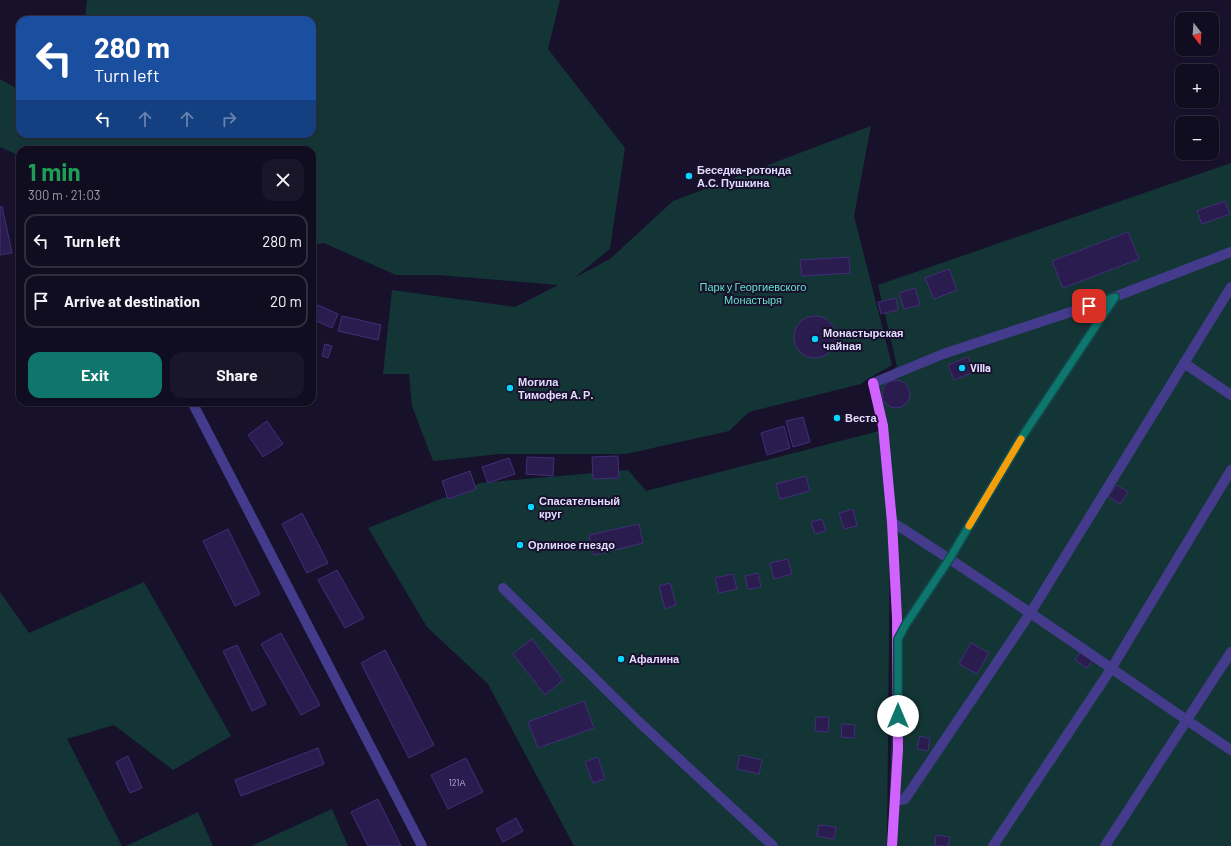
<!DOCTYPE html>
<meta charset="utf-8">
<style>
body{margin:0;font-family:Barlow,sans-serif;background:#1a162a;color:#f1f3f6;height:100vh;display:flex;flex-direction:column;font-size:15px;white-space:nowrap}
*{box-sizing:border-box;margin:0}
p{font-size:13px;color:#9c9ca5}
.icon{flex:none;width:22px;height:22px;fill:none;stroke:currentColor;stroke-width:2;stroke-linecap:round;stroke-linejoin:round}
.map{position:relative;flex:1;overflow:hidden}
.drawer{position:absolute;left:16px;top:146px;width:300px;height:260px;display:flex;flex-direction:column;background:#110d21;border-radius:12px;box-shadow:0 1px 3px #0004,0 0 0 1px #302d3f}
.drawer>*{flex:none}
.guide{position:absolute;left:16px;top:16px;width:300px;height:122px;border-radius:12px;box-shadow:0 1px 3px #0004,0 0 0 1px #302d3f;background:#1a4fa0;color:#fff;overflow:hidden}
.needle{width:26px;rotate:163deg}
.controls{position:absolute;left:1175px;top:12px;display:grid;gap:8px}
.controls a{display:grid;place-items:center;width:44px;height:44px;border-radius:8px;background:#110d21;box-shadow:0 1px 3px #0004,0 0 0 1px #302d3f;font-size:20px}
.pin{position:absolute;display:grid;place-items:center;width:34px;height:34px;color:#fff;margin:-17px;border-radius:8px;box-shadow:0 2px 6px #0006}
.me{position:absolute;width:44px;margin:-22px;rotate:0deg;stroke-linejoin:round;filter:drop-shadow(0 0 3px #0008)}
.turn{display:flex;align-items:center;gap:14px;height:84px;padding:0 12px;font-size:18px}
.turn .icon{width:52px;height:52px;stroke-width:2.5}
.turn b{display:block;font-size:28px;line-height:34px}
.lanes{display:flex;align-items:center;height:38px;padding:0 12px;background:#0003;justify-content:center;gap:20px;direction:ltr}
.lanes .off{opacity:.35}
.round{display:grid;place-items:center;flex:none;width:42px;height:42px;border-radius:12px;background:#1a162a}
.overview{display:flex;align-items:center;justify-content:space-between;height:68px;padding:0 12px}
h1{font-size:24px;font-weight:700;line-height:30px;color:#1e9e55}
.cta{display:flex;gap:8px;margin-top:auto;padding:8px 12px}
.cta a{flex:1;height:46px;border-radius:12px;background:#0f766e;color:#fff;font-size:16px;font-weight:700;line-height:46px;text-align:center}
.cta a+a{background:#1a162a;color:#f1f3f6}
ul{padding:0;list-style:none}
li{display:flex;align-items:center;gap:12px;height:54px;margin:0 8px 6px;padding:0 4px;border:2px solid #302d3f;border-radius:12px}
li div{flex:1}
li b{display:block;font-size:15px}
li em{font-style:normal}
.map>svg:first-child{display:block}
.green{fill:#143536}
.building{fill:#2a1c4e;stroke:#422e7a}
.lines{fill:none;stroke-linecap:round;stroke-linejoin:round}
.minor{stroke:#443b8c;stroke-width:10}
.major{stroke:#d063ff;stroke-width:10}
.route-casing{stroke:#0a4d48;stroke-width:10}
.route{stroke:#0f766e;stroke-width:7}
.slow{stroke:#f59e0b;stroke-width:7}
.poi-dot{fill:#08d5ff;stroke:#17112c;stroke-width:1.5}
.labels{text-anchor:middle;stroke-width:4;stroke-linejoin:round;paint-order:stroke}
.number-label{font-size:9px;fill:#b5acd3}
.poi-label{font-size:11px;font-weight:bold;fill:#e3dcff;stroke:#17112c;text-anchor:start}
.park-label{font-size:11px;fill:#64e3cd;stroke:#17112c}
</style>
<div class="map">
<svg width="1231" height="846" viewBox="0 0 1231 846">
<rect width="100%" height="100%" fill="#17112c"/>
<g class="green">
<path d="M87 0H560L548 49 625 148 610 249 574 278 610 259 673 201 871 126 854 216 892 365 866 380 861 384 749 412 729 431 626 454H500L433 461 412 406 409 374H383L392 290 515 307 558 285 438 275H396L324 243 312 245V150H161L159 149 155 150H20V156L0 147V79L16 88 20 86V134H312V20H85Z"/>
<path d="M1231 163V846H888L894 665 892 515 877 386 897 366 878 285Z"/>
<path d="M879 431 890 523 887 846H574L488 684 427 627 368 528 480 483 628 470 646 491Z"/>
<path d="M144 582 231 736 173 770 114 725 67 739 122 846H0V592L29 633Z"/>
<path d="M332 809 348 846H251Z"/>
<path d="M198 812 213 846H126Z"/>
</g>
<g class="building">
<path d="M1225 201 1230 214 1202 224 1197 211Z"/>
<path d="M2 206 12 253 0 255V207Z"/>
<path d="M1128 232 1139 259 1063 288 1052 261Z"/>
<path d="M849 257 850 273 802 276 800 260Z"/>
<path d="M949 269 957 290 934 299 925 278Z"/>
<path d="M915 288 920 305 904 309 899 293Z"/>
<path d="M896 298 898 310 881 314 878 302Z"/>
<path d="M313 303 338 314 332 328 312 319V305Z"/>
<path d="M342 316 381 325 378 340 338 331Z"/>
<circle cx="815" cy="337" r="21"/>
<path d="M325 344 332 346 328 358 322 356Z"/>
<path d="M968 357 974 372 954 380 948 365Z"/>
<circle cx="896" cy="394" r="14"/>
<path d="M803 417 810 442 793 447 786 421Z"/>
<path d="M267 421 283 444 263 457 248 435Z"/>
<path d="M784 426 790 448 767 455 761 433Z"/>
<path d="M618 456 619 478 593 479 592 457Z"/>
<path d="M527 457 554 458 553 476 526 474Z"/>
<path d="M509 458 515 474 488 483 482 467Z"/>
<path d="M470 471 476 489 448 499 442 481Z"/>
<path d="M806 476 810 491 780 499 776 484Z"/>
<path d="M1117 485 1128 492 1120 504 1108 496Z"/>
<path d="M853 509 857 526 844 529 839 513Z"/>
<path d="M302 513 328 563 307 573 282 524Z"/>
<path d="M822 519 826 531 815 534 811 522Z"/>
<path d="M639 524 643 543 594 555 589 535Z"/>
<path d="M228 529 260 594 235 606 203 541Z"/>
<path d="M788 559 792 574 774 579 770 563Z"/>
<path d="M337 570 364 618 345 628 318 580Z"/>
<path d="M758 573 761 587 748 589 745 576Z"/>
<path d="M733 574 737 589 719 593 715 578Z"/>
<path d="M670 583 676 605 665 609 659 586Z"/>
<path d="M281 633 320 705 301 715 261 644Z"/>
<path d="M532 639 563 680 545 695 513 654Z"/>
<path d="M971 643 989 653 977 674 959 664Z"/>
<path d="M237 645 266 704 252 711 223 651Z"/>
<path d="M385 650 434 745 409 758 361 663Z"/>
<path d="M1082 650 1094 658 1087 668 1075 660Z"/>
<path d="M584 701 594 728 538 748 528 722Z"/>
<path d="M816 717H829L828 732 815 731Z"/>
<path d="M842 724 855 725 854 738 841 737Z"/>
<path d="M920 736 930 739 928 751 917 749Z"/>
<path d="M318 748 324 764 241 796 235 780Z"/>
<path d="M740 755 762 760 759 774 737 769Z"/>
<path d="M128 756 142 788 130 793 116 762Z"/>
<path d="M598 757 605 779 593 783 585 762Z"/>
<path d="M466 758 483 792 448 809 431 775Z"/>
<path d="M378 799 401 846H368L351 812Z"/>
<path d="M516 818 523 831 503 842 496 829Z"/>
<path d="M819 825 836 827 834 839 817 836Z"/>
<path d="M936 835 950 837 948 846H935Z"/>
</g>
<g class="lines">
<g class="minor">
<path d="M1184 363 1231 395"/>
<path d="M873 383 943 354 1104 301 1231 252"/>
<path d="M192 402 422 846"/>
<path d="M892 522C1008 595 1118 674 1231 750"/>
<path d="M503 588 639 722 773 846"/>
<path d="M898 639 906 624 950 558 1022 437 1115 297"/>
<path d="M895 801 905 799 1031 612 1231 287"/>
<path d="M993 846 1111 669 1231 470"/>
<path d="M1105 846 1231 652"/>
</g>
<path class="major" d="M873 383 883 426 892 522 897 618 898 749 892 846"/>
</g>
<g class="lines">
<g class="route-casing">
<path id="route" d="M898 716V639L906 624 950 558 1022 437 1115 297 1089 306"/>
</g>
<use href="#route" class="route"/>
<path class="slow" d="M969 526 1021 439"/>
</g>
<g class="poi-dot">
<circle cx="689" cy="176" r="4"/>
<circle cx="815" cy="339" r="4"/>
<circle cx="962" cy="368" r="4"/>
<circle cx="510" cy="388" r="4"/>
<circle cx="837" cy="418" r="4"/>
<circle cx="531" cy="507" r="4"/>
<circle cx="520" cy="545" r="4"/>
<circle cx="621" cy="659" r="4"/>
</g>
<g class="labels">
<g class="number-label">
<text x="457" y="786">121А</text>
</g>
<g class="poi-label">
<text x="697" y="174">Беседка-ротонда<tspan x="697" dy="13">А.С. Пушкина</tspan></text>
<text x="823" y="337">Монастырская<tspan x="823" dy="13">чайная</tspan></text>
<text x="970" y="372">Villa</text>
<text x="518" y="386">Могила<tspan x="518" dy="13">Тимофея А. Р.</tspan></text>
<text x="845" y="422">Веста</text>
<text x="539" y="505">Спасательный<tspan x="539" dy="13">круг</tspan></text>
<text x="528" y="549">Орлиное гнездо</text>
<text x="629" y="663">Афалина</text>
</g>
<g class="park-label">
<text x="753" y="291">Парк у Георгиевского<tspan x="753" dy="13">Монастыря</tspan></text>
</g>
</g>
</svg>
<div class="controls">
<a><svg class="needle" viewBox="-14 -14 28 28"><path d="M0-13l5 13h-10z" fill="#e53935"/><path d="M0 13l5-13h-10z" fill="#9c9ca5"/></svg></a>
<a>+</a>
<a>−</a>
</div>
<div class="pin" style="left:1089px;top:306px;background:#d93025"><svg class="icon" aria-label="arrive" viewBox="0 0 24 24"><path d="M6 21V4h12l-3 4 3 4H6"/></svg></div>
<svg class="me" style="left:898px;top:716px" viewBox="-20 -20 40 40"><circle r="19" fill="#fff"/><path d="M0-13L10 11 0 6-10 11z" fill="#0f766e"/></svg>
<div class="guide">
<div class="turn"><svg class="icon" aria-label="left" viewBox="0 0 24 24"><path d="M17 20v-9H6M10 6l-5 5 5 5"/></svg><div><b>280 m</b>Turn left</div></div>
<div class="lanes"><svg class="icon" aria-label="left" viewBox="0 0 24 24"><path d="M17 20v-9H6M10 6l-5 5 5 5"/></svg><svg class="icon off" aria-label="ahead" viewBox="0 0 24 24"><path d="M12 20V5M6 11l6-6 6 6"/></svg><svg class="icon off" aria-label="ahead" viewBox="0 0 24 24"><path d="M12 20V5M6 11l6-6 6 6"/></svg><svg class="icon off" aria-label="right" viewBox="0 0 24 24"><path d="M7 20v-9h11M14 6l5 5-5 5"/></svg></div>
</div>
<section class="drawer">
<div class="overview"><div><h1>1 min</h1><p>300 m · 21:03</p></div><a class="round"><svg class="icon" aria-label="close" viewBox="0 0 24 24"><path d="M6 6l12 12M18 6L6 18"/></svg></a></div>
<ul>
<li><svg class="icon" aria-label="left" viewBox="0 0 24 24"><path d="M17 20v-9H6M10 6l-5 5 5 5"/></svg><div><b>Turn left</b></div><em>280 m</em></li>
<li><svg class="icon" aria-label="arrive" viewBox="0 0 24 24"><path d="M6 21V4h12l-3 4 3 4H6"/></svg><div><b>Arrive at destination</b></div><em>20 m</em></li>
</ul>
<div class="cta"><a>Exit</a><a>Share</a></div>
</section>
</div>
